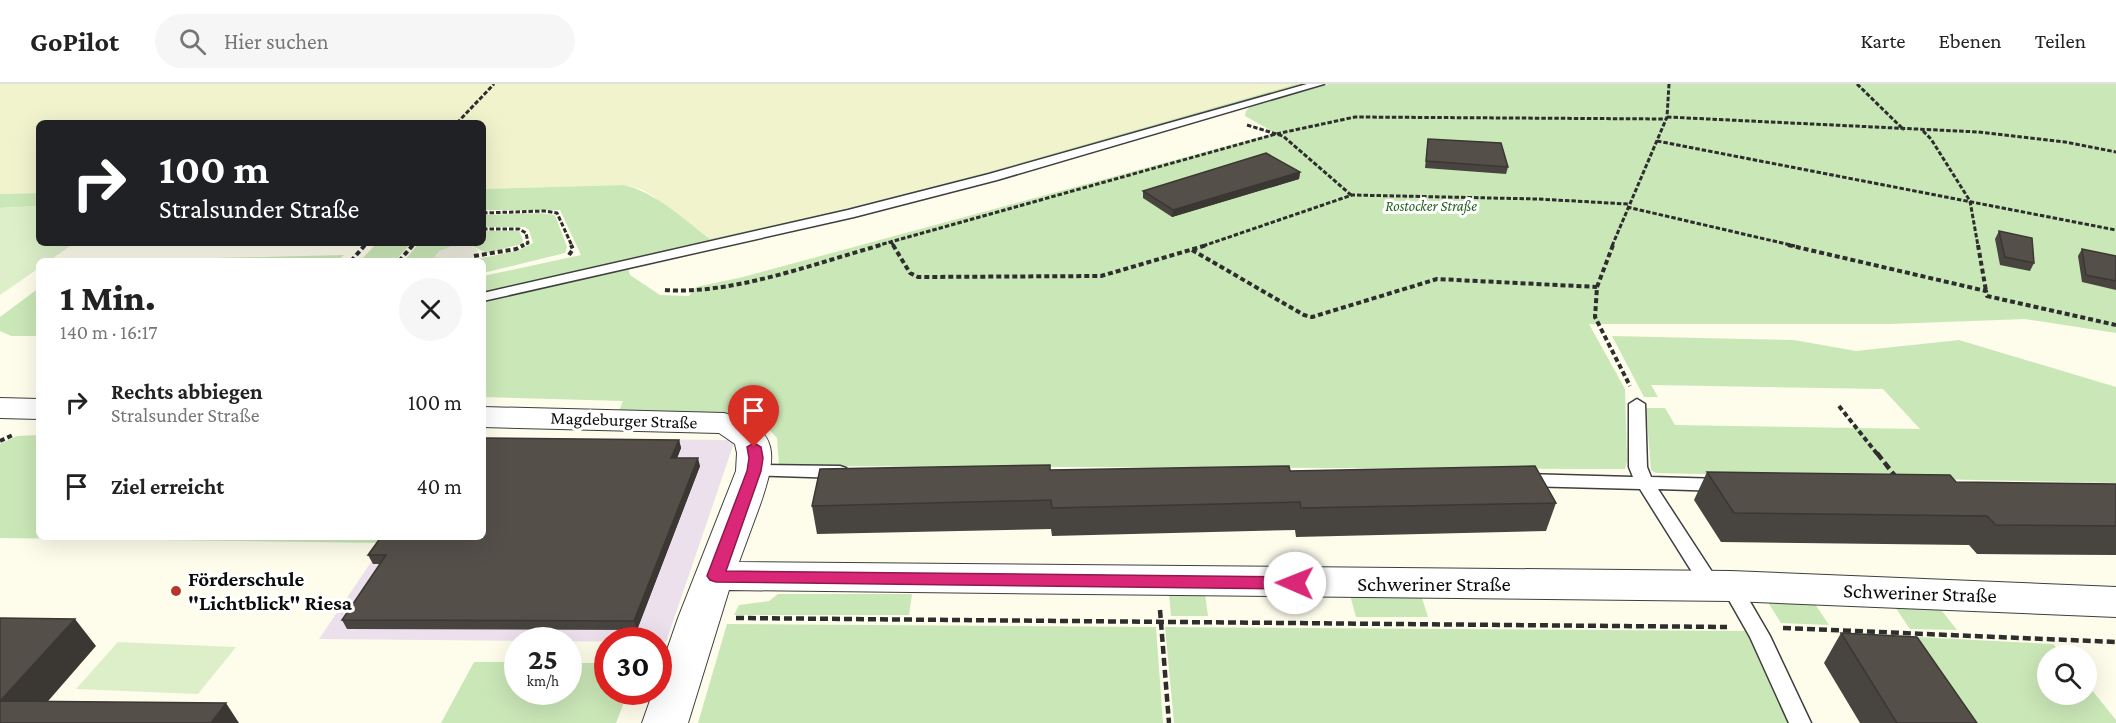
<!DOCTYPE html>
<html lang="de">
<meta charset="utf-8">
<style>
body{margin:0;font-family:"Crimson Pro",serif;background:#f6f6f6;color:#222;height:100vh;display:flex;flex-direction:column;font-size:22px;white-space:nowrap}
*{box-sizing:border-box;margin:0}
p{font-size:20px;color:#767676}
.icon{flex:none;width:33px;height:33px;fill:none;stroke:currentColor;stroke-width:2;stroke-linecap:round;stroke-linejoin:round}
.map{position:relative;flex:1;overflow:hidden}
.panel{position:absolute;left:36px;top:174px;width:450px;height:282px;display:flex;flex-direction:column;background:#fff;border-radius:9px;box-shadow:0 6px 24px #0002}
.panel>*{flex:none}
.top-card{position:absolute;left:36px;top:36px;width:450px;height:126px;border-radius:9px;box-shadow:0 6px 24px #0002;background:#202124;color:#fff;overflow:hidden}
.tools{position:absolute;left:2037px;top:561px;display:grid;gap:12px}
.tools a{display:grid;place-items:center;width:60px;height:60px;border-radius:50%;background:#fff;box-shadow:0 6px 24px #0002;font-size:30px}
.speed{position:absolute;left:504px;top:543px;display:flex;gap:12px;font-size:30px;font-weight:700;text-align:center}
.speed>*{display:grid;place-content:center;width:78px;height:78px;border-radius:50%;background:#fff;box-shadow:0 6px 24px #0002;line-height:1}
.speed small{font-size:15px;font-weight:400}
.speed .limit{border:9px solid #d22;background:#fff;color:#111}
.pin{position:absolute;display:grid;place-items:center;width:51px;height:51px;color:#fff;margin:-62px -26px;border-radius:50% 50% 50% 0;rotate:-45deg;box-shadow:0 0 6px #0007}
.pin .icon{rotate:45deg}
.me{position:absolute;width:66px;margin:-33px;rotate:271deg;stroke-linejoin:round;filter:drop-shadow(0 0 4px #0008)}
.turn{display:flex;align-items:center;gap:21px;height:126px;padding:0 24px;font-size:27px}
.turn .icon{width:78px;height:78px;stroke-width:2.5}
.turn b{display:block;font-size:42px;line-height:51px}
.round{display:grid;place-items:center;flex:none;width:63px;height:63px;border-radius:32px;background:#f6f6f6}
.summary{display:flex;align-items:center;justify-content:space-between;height:102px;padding:0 24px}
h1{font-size:36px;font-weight:800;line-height:45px}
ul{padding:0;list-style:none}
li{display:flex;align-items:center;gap:18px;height:84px;padding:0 24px}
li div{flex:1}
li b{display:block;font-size:22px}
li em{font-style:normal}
header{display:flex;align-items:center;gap:36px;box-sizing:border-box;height:84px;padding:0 30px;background:#fff;border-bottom:2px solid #e0e0e0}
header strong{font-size:28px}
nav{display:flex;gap:33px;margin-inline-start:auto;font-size:21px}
.search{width:420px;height:54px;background:#f6f6f6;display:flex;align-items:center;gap:15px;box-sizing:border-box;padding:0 21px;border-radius:33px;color:#767676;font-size:22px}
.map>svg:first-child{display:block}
.industrial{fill:#ebe0eb}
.farmland{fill:#f1f3cd}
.green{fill:#cae7b7}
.pitch{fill:#dcefc9}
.plaza{fill:#edebdc}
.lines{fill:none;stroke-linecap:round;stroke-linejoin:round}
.service-casing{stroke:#3f3f3f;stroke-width:3}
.minor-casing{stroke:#3f3f3f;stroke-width:2}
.path-far2{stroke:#2e2e2e;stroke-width:3;stroke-dasharray:4.5 2;stroke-linecap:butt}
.path-far1{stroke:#2e2e2e;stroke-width:4;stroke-dasharray:5 3;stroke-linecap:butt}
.path{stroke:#2e2e2e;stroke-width:4.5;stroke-dasharray:8 4;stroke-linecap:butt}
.service{fill:#fff;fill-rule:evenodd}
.minor{fill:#fff;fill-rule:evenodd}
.wall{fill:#48443f}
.shaded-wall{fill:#3b3733}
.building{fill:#544f49;stroke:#3b3733;stroke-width:1.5}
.route{fill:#db2777;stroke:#8e194d;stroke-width:1.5}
.poi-dot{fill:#b73529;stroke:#fff;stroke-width:2}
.labels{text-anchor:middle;stroke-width:6;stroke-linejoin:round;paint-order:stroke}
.far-park-label{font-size:15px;font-style:italic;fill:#24611f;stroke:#fff}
.street-label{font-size:18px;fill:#0c0c0c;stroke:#fff}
.near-poi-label{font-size:21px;font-weight:bold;fill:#0c0c0c;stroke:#fff;text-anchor:start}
.near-street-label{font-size:21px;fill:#0c0c0c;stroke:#fff}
</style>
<header>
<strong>GoPilot</strong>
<div class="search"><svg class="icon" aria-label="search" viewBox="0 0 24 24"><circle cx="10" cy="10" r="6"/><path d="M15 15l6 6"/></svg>Hier suchen</div>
<nav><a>Karte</a><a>Ebenen</a><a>Teilen</a></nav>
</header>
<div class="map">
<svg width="2116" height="639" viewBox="0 0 2116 639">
<rect width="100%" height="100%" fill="#fefdec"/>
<path class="industrial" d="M483 354 735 356 666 558 319 555 388 453H483Z"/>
<path class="farmland" d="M0 0H1296L988 88 845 125 710 155 653 112 641 105 624 101 483 105V39H39V109L0 110Z"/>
<g class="green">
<path d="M1296 0H1310L990 92 846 129 483 211V192L581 171 560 126H483V105L624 101C657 109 683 135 710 155L845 125 988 88Z"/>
<path d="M1328 0H2116V249L2025 235 1890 240H1589L1625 305 1627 377 1625 385 779 382 777 354 764 340 753 333 733 330 619 327 623 317 483 313V216L628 184 630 191 660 211 689 212 696 203 743 193 1275 49 1245 32 1246 27 1250 23Z"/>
<path d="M39 109V122L0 124V110Z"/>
<path d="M540 129 555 131 567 163 565 169 483 189V177H466L517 167 533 159 529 146 525 143H483V131Z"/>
<path d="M483 147H519L523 156 522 160 487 169 470 161 433 175 435 177H404L419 159H483Z"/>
<path d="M377 159H411L395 177H360Z"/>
<path d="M344 171 337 177H93Z"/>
<path d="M39 204V252H11L0 247V233Z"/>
<path d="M1612 252 1794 256 1856 267 1959 256 2116 303V399L1656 389 1651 386 1646 324H1665L1675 341 1920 345 1883 305 1651 301 1658 313H1644Z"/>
<path d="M39 351V453H388L383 459 0 454V360L17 352Z"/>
<path d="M778 510H912L909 531H734L739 521 769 517Z"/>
<path d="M1169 510H1205L1208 532H1171Z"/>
<path d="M1350 511H1421L1428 533H1356Z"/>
<path d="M1766 515 1813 517 1829 541 1781 539Z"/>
<path d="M1893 520 1938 522 1957 546 1910 545Z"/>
<path d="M727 540 1156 543 1163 639H698Z"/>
<path d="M1165 543 1749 547 1789 639H1174Z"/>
<path d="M1917 553 2053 560 2063 571 2048 572V610H2086L2087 600 2116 636V639H1977Z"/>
<path d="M474 578H517L518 608H568L569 579H607L608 608H628L616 639H441Z"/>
</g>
<g class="pitch">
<path d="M39 122V159H74L49 177H39V184L0 211V124Z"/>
<path d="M118 558 236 563 198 610 76 605Z"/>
</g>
<path class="plaza" d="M454 161H470L478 166 473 173 466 177H435L433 175 439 167Z"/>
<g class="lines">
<g class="service-casing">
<g id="service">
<path d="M1307 0H1324L997 96 854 133 483 217V209L848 126 989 90Z"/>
<path d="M1637 315 1645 320 1647 383 1651 393 1722 395 1728 397 1731 401 1728 405 1722 407 1658 405 1718 497 1721 502 1718 507 1711 509 1704 507 1640 405 1523 402 1517 400 1514 396 1517 392 1523 390 1633 393 1629 383V320Z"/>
<path d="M754 381 840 382 846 384 849 388 846 392 840 394 748 391 745 387 748 383Z"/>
<path d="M1731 495 1738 497 1770 552 1811 639H1789L1750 553 1721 502 1724 497Z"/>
</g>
</g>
<g class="minor-casing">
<g id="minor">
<path d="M0 314 39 315V335L0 334Z"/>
<path d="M483 323 724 329C783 344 776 374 760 421 753 440 746 459 739 478L1731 487 2116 503V533L1731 517 729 506 688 639H642L653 608H658V592L678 534 736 387 737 369 735 360 719 349 483 343Z"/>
</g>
</g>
<g class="path-far2">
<path d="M1857 0 1904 46"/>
<path d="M1667 33 1978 48 2065 58 2116 68"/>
<path d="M457 39 494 0"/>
<path d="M1247 41 1283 52 1351 111"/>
<path d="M1923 47 1931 55 1970 117 1978 162"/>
<path d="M1657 57 2116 146"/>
<path d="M1627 123 1795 162"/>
<path d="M483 129 544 127 557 129 572 162"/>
<path d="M483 145H519L526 149 528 159 521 162"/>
<path d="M891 158 894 162"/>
<path d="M364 162 367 159"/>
<path d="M412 162 415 159"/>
<path d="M876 162 1276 50 1355 33 1666 35"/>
<path d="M1203 162 1352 111 1538 115 1628 120"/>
<path d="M1612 162 1667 33 1669 0"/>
</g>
<g class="path-far1">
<path d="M893 161 910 189 918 193 1101 192 1207 161"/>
<path d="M1613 161 1597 203 1595 233 1630 302"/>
<path d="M1788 161 1986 207 1987 212 2116 241"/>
<path d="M1978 161 1986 207"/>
<path d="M1192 166 1304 231 1312 233 1437 195 1597 203"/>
<path d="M569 171 573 165 571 161"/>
<path d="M474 172 516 165 524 161"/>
<path d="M351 177 365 161"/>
<path d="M399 177 413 161"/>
<path d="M665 206C732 211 816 179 881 161"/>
<path d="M1839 322 1878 371"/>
<path d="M0 357 13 351"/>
</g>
<g class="path">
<path d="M1877 369 1895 392"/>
<path d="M1160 526 1169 639"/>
<path d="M736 534 1727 543"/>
<path d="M1783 544 2116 558"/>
</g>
<use href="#service" class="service"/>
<use href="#minor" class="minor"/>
</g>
<g class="wall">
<path d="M1428 55 1508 83 1506 90 1425 84Z"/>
<path d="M1300 88 1299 95 1172 133 1143 114V107Z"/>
<path d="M1999 147 2034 179 2030 187 2000 181 1995 155Z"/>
<path d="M2082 165 2116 172V206L2082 198 2078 172Z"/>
<path d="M679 356 681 364 677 374 700 382 637 546 347 545 342 536 380 480H373L368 471Z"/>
<path d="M1050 386 1290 387 1556 419 1546 447 1296 453 1295 446 1052 452 1051 445 817 450 812 422Z"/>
<path d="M1707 388 1956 398 2116 400V471L1977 470 1969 461 1721 458 1694 416Z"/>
<path d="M1841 549 1977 639H1860L1824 579Z"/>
</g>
<g class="shaded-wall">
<path d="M1300 88 1299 95 1172 133 1173 126Z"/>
<path d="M679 356 681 364 674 382 671 374Z"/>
<path d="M698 374 700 382 637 546 634 537Z"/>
<path d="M75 535 96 562 29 639 0 617Z"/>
<path d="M226 619 239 639H211Z"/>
</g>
<g class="building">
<path d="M1428 55 1501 59 1508 83 1426 77Z"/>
<path d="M1266 69 1300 88 1173 126 1143 107Z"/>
<path d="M1999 147 2032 154 2034 179 2005 173Z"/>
<path d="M2082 165 2116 172V197L2086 191Z"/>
<path d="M483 354 679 356 671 374H698L634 537 342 536 386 471H368L381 453H483Z"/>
<path d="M1050 381V386L1289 382 1290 387 1535 382 1556 419 1301 424 1300 418 1052 424 1051 416 812 422 820 385Z"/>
<path d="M1707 388 1950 391 1956 398 2116 400V442L1996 441 1987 432 1734 429Z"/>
<path d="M0 534 75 535 0 617 226 619 211 639H0Z"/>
<path d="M1841 549 1917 553 1977 639H1897Z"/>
</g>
<path class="route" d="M754 359 761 363 763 374 761 387 726 487 1295 493 1301 495 1304 499 1301 503 1295 505 716 498 710 496 707 492 747 387 749 374 747 363Z"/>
<circle class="poi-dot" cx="176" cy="507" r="6"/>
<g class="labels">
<g class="far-park-label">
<text x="1431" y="127">Rostocker Straße</text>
</g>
<g class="street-label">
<text transform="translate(624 336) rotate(2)" y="6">Magdeburger Straße</text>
</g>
<g class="near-poi-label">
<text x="188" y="502">Förderschule<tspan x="188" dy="24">"Lichtblick" Riesa</tspan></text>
</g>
<g class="near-street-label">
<text x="1434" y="507">Schweriner Straße</text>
<text transform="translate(1920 509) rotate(2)" y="7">Schweriner Straße</text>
</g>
</g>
</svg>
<div class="tools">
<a><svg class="icon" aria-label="search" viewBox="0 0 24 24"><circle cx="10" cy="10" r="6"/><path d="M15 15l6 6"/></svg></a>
</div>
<div class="speed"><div>25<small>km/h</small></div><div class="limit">30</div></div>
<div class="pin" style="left:754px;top:363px;background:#d93025"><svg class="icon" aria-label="arrive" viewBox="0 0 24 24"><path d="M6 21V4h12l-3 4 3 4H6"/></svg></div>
<svg class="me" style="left:1295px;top:499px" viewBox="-20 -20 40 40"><circle r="19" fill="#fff"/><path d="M0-13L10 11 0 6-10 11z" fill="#db2777"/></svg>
<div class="top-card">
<div class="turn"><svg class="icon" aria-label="right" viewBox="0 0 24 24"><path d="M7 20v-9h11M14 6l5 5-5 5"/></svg><div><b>100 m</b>Stralsunder Straße</div></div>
</div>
<section class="panel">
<div class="summary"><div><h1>1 Min.</h1><p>140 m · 16:17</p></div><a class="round"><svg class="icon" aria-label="close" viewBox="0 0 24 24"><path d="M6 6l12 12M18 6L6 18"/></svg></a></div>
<ul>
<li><svg class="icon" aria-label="right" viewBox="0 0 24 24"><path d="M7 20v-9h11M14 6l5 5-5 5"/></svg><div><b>Rechts abbiegen</b><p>Stralsunder Straße</p></div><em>100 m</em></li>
<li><svg class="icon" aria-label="arrive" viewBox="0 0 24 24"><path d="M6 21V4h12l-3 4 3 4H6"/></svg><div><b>Ziel erreicht</b></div><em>40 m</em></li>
</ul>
</section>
</div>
